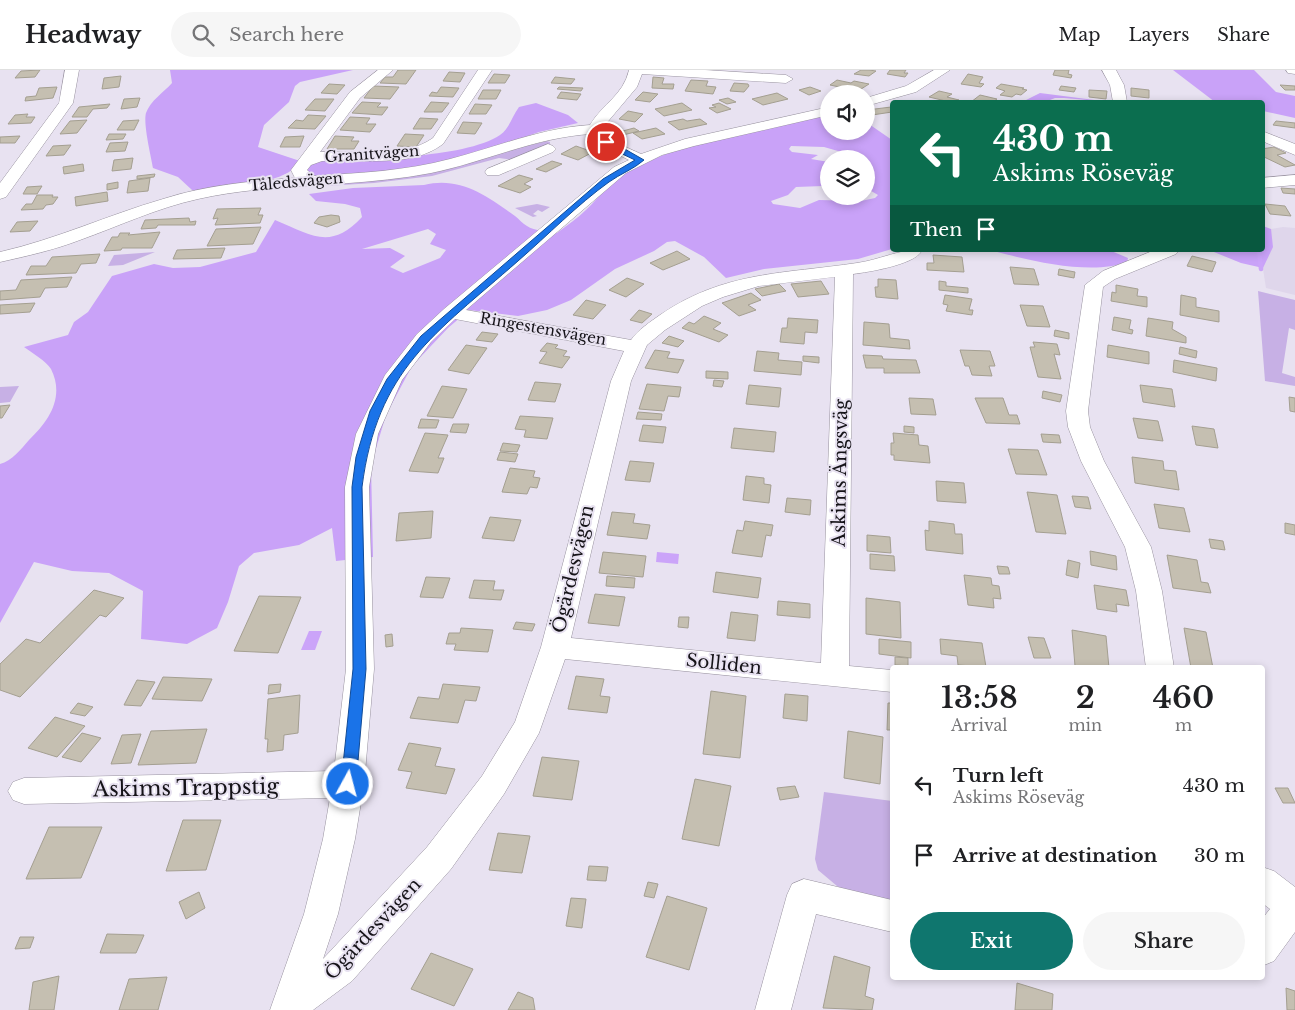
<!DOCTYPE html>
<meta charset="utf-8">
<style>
body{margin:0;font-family:"Libre Baskerville",serif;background:#f6f6f6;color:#202124;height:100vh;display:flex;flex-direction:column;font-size:19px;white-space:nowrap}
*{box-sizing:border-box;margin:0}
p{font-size:16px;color:#757577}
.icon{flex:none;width:28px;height:28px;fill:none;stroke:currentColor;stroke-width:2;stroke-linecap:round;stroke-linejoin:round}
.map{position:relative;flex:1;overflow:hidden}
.details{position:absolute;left:890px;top:595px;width:375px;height:315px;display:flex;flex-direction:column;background:#fff;border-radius:5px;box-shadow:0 2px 8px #0003}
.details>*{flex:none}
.guide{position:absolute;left:890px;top:30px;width:375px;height:152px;border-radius:5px;box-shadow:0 2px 8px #0003;background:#0b6e4f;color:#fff;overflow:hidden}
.tools{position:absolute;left:820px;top:15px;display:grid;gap:10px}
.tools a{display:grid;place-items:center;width:55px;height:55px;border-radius:50%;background:#fff;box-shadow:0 2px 8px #0003;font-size:25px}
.pin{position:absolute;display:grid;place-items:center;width:42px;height:42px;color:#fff;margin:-21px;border:2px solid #fff;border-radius:50%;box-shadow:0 1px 5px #0007}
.me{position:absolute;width:55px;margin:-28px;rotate:7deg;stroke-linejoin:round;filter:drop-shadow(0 0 4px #0008)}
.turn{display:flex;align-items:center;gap:18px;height:105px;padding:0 20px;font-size:22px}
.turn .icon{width:65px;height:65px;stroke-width:2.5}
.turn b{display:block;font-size:35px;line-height:42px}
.then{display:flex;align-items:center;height:48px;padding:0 20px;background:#0003;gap:10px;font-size:19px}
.eta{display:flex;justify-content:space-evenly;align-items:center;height:85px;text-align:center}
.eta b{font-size:30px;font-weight:600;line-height:35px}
.button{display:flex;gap:10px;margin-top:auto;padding:10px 20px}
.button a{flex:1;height:58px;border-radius:30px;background:#0f766e;color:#fff;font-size:20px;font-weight:600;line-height:58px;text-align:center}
.button a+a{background:#f6f6f6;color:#202124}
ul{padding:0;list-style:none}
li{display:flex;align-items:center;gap:15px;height:70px;padding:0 20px}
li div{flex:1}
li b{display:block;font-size:19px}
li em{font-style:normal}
header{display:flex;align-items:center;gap:30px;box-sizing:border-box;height:70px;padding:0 25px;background:#fff;border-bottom:1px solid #e0e0e0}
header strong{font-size:24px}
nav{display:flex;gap:28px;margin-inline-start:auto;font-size:18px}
.search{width:350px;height:45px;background:#f6f6f6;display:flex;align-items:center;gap:12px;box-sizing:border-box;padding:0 18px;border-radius:28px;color:#757577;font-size:19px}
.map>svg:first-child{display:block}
.built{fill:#dfd6eb}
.green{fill:#c7b0e5}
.forest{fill:#c9a2f8;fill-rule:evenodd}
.water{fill:#cba4f9}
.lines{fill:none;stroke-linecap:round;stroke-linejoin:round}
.stream{stroke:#cba4f9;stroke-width:4.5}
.building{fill:#c5bfb1;stroke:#a49f91}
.minor-casing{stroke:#98929f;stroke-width:1}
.minor{fill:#fff;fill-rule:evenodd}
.route{fill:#1a73e8;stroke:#114b97}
.labels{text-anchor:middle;stroke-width:4;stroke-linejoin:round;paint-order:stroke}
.far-street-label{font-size:15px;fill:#151318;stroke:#e8e2f1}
.street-label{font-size:18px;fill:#151318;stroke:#e8e2f1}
.near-street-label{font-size:21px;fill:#151318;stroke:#e8e2f1}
</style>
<header>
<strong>Headway</strong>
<div class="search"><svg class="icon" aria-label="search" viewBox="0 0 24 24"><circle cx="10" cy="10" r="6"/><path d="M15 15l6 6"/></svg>Search here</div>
<nav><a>Map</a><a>Layers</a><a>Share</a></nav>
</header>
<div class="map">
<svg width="1295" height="940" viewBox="0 0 1295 940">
<rect width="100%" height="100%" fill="#e8e2f1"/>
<path class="built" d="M1283 157 1295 158V225L1266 218 1260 180H1262L1263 166 1271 159Z"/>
<g class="green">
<path d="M547 71 550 72V75L513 90 499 88 432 106 374 113 310 117 302 115 506 81Z"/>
<path d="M537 134 550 137 542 142 538 140 533 144 537 146 533 147 515 138Z"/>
<path d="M155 182 123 195 108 196 114 185Z"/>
<path d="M1258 221 1295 230V260L1289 258 1282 303 1295 307V316L1265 311Z"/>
<path d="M19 316 10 332 0 333V317Z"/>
<path d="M824 722 892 731V835L857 827 837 816 818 800 815 789Z"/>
</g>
<g class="forest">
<path d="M170 0H353L300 12 295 16 289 32 264 55 258 77 300 91C288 115 224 117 199 121L192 120 178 107 153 98C151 86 143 54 146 43 150 31 164 22 172 13Z"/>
<path d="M1173 0H1254L1276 22 1295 26V48L1263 41 1262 32H1215Z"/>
<path d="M1040 23 1110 32 1064 28H1055L1045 32H1028L1026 30Z"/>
<path d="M536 33 568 45 578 53 539 62 467 87 403 100 313 106 305 98 315 91C360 89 464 89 500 65 510 58 512 46 519 37Z"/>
<path d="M829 44V61H866V52L892 70V179L858 189 764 199 726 208 704 187 675 171 667 172 654 181 615 199 571 230 547 240 518 246 469 240 448 258 412 296 386 345 371 395 373 487 336 491 332 458 299 475 254 483 239 496 228 532 217 558 187 574 141 569 143 521 109 503 72 501 34 492 0 553V394C12 391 21 379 29 370 49 351 65 327 51 299 46 291 32 283 24 277L68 265 74 252 88 242 112 206 154 194 173 198 200 197 256 182 275 150C312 165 330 181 362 147L360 138 345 134 316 131 309 124 353 118 424 115C460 106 487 126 515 146 519 149 523 154 527 156 534 161 549 161 557 163 567 155 578 148 587 139 598 129 606 115 619 107 678 70 761 60 829 44ZM791 76 824 77 866 89V118L878 125 875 128 861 131 819 130 800 138 773 134 771 131 788 125 796 117 823 116 829 112V92L811 89 818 85 792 82 789 79ZM428 159 436 164 430 174 446 180 440 188 403 203 390 197 405 186 390 178 362 179Z"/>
<path d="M1263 156 1271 159 1273 177 1263 198 1241 193 1209 180H1262Z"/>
<path d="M990 180H1109L1128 188 1127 192C1091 206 1027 190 990 180Z"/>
</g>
<g class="water">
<path d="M657 482 679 484 678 494 656 492Z"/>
<path d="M309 561H322L315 580H301Z"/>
</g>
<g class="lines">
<path class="stream" d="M1259 180 1261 199"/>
</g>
<g class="building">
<path d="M40 0 35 7 15 8 21 1Z"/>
<path d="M398 0H416L406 14 380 13 385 7H393Z"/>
<path d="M861 0H869L876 1 869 6 854 4Z"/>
<path d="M890 0H906L904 3H908L905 7 887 4Z"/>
<path d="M1055 0H1069L1068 4 1072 5 1071 8 1053 5Z"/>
<path d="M449 2 465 3 460 12 443 11Z"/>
<path d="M494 4 510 5 505 13H488Z"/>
<path d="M968 4 983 7 979 13 984 14 981 17 961 14Z"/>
<path d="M121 6 119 17 102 19 104 8Z"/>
<path d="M555 7 575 9 571 14 551 13Z"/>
<path d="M653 7 664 8 662 14H674L673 19 652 18Z"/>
<path d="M691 10 708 11 706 16 716 17 713 24 685 21Z"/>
<path d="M837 10 851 13 854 11 869 14 858 21 830 15Z"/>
<path d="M734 13 748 14 749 16 744 22 730 21Z"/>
<path d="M329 14 345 15 337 24 321 23Z"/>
<path d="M1001 14 1024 18 1022 19 1027 20 1021 25 1016 24 1012 27 1000 25 1005 21 996 18Z"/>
<path d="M1280 15 1295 16V20H1285Z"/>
<path d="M373 16 399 17 390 29 364 28Z"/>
<path d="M1061 16 1076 18 1074 22 1059 20Z"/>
<path d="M57 17 53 28 25 31 26 27 36 26 39 18Z"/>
<path d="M441 17 459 18 453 27 429 26 432 22 437 23Z"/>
<path d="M559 17 583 18 581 21 557 19Z"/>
<path d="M810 17 821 21 809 25 799 20Z"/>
<path d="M1131 18 1149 20V28L1131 26Z"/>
<path d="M483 20H501L496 29H478Z"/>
<path d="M1089 20 1107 21 1106 29 1089 27Z"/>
<path d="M939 21 952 24 947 27 959 30 950 32 929 27Z"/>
<path d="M561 22 581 24 577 30 557 28Z"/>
<path d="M643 22 658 24 650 32 635 30Z"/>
<path d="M777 23 788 29 763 35 752 29Z"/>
<path d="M980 25 997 29 993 32H971Z"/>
<path d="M140 28 137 37 121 39 124 29Z"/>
<path d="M728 28 736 32 727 34 719 30Z"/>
<path d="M315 29H334L325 41 305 40Z"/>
<path d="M362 32 381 33 377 37H388L382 45 352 43Z"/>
<path d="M431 32 449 33 442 42H424Z"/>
<path d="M682 33 692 40 664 46 655 39Z"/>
<path d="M719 33 731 39 717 43 709 38 716 37 712 35Z"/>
<path d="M110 34 107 38 93 39 87 47H72L79 37Z"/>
<path d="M475 34 492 35 486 44H469Z"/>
<path d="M891 37 892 42 872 45 867 40Z"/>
<path d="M628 41 643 44 635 52 619 49Z"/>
<path d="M28 44 26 47H35L31 53 8 54 15 45Z"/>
<path d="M308 45 326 46 315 59 288 58 296 50 303 51Z"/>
<path d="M350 47 370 48 366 54H376L370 62 340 60Z"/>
<path d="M420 48 438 49 431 59H413Z"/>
<path d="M683 49 687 51 700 49 707 54 679 60 668 52Z"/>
<path d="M87 50 77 63 60 64 70 51Z"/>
<path d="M139 50 134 60H117L123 51Z"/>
<path d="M1276 51 1295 53V58L1273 55Z"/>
<path d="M463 52 482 53 475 64 457 63Z"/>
<path d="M634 58 639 61 623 65 619 62Z"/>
<path d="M656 58 665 64 642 69 633 63Z"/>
<path d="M109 64H126L123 69 106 70Z"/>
<path d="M405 64 424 65 416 77 397 76Z"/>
<path d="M20 66 15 73H0V67Z"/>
<path d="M304 66 300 77H280L285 67Z"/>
<path d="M335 66 354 67 351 71H359L354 79H327Z"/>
<path d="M128 72 125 81 106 82 110 73Z"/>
<path d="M71 75 64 85 46 86 53 76Z"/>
<path d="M576 76 593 82 578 90 561 84Z"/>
<path d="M1274 77 1286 83 1277 85 1295 95 1285 97 1262 86V79Z"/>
<path d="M133 88 131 99 112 101 114 90Z"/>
<path d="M552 91 562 94 546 102 536 99Z"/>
<path d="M83 94 84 101 64 104 63 97Z"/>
<path d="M155 104 154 107 137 109V106Z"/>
<path d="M519 105 533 109 524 114 531 117 520 123 498 116Z"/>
<path d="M150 108 148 121 127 123 129 111Z"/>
<path d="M118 112V118L107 120V114Z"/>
<path d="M42 116 37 124H23L27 117Z"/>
<path d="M1281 118 1295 119V124L1283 123Z"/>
<path d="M107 122 108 131 76 136 75 127Z"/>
<path d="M37 125H53L52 127H58L53 134 46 135 43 139 21 140 26 134H32Z"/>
<path d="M1265 134 1285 136 1291 146 1270 144Z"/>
<path d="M261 138 258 145H263L260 153 215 155 218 148 213 149 217 139Z"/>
<path d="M331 145 339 146 340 152 327 157 314 153 319 147Z"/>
<path d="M189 148 190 152 196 151 195 155H158L156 158 141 159 145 150Z"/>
<path d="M38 151 30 161 10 162 17 152Z"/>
<path d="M261 157 253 174 207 176 216 159Z"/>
<path d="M160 162 152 178H122L121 180 104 181 112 167H118L120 163H130L128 165Z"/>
<path d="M225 178 221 188 173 189 177 180Z"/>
<path d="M677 181 690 189 663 200 650 193Z"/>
<path d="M100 184 96 193 81 194 76 203 26 205 31 196H46L52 187Z"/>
<path d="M933 185 962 187 964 202 927 200V193H934Z"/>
<path d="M1192 186 1216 192 1212 202 1187 196Z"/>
<path d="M1010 197 1034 199 1039 215 1014 214Z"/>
<path d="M1059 199 1075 202 1074 208 1058 205Z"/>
<path d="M72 207 67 217 45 218 40 227 0 230V221L16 220 21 210Z"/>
<path d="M627 208 644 214 626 227 609 220Z"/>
<path d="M878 209 896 210 898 229 876 227 875 217H878Z"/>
<path d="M821 211 829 224 798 227 791 214Z"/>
<path d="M939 211 946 212V216L968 218V223L939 220Z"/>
<path d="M779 214 786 221 762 226 755 219Z"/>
<path d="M1116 215 1138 219 1137 226 1147 227V237L1111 231 1112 222 1116 223Z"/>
<path d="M751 223 761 230 748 235 756 240 739 246 722 233Z"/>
<path d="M945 225 972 229 969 240H973L972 245 946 241 948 235 943 234Z"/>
<path d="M1181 225 1196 228V237L1219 241V252L1180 245Z"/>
<path d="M586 230 606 235 593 249 573 245Z"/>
<path d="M35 233 30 242 0 244V235Z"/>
<path d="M1020 235 1043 236 1050 257 1027 256Z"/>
<path d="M639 240 652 244 642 253 630 250Z"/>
<path d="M704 246 721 253 713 259 728 265 719 272 682 258 689 252 694 254Z"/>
<path d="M1114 247 1131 250 1129 259 1133 260 1132 264 1112 260Z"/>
<path d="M788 248 818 250 817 263 805 262 804 274 780 272 782 258H787Z"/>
<path d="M1148 248 1173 252 1172 259 1186 267V273L1146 266Z"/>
<path d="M864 252 889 254 890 268 909 270 910 279 863 275Z"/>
<path d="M1055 260 1069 263V269L1054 266Z"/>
<path d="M482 262 498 264 492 272 476 270Z"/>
<path d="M669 266 684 271 678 277 662 273Z"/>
<path d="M1033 272 1057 274 1060 285 1054 284 1061 309 1038 307 1030 277H1035Z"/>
<path d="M547 273 558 275 555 278 567 281 563 286 570 287 562 298 539 293 547 282 540 281Z"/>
<path d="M466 275 487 278 469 304 448 300Z"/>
<path d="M1108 275 1149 282V294L1107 287Z"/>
<path d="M1180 277 1197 281 1196 288 1179 284Z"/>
<path d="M655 280 670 282 667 288 684 290 678 303 645 298Z"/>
<path d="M960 280 990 281 995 296H989L992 306 972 305 969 296H965Z"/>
<path d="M757 281 779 283 778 290 802 292 801 305 754 301Z"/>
<path d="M863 285 882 286 883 289 916 290 920 303H884V298H866Z"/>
<path d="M803 286 819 287V293L803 291Z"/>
<path d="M1174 290 1217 298 1216 311 1173 302Z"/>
<path d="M706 301 728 302V309L706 308Z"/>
<path d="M714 310 724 311 722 317 713 316Z"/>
<path d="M535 312 561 314 555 332 528 330Z"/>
<path d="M647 314 681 317 679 327 668 326 664 341 639 339Z"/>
<path d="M749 315 781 318 779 337 746 334Z"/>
<path d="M1140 315 1172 319 1175 337 1143 332Z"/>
<path d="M442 316 467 319 453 348 427 346Z"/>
<path d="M1043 321 1062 325 1060 332 1042 328Z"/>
<path d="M1289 327 1295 328V342L1290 341Z"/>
<path d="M909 328 933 329 936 345 911 344Z"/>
<path d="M975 328H1003L1009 345H1017L1020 354 986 353Z"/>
<path d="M10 335 2 348H0V336Z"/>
<path d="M638 342 662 344 661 350 636 349Z"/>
<path d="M520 346 553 348 547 369 524 367 526 360 515 359Z"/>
<path d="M1133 348 1158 351 1163 371 1138 368Z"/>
<path d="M421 349 439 350 436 358H418Z"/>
<path d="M453 354H469L466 363 450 362Z"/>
<path d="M643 355 666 357 663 373 639 371Z"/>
<path d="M904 356 914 357V363L904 362Z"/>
<path d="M1192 356 1214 359 1218 378 1196 375Z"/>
<path d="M734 358 776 362 774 382 731 378Z"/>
<path d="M425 363 448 365 438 388H444L438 403 409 401Z"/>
<path d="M893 363 918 365 919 375 928 376 930 393 894 390V385H891V373H894Z"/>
<path d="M1041 364 1059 365 1061 373 1043 372Z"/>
<path d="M503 373 520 375 517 382 500 381Z"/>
<path d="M1008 379 1038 380 1047 405 1016 404Z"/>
<path d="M500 382 518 384 515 392 497 390Z"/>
<path d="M1132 387 1163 391 1164 400 1176 401 1179 420 1135 413Z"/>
<path d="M630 391 654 393 650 412 625 410Z"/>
<path d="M510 398 535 401 533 407 540 408 537 418 530 417 527 424 502 422Z"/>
<path d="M746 406 764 408V414L771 415 769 433 743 430Z"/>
<path d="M936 411 964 413 966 433 937 431Z"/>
<path d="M1027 422 1057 425 1066 464 1036 462Z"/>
<path d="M1072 426 1088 427 1091 439 1075 437Z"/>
<path d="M787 428 811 430 810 445 785 442Z"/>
<path d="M1154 434 1184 438 1190 462 1159 458Z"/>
<path d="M433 441 431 468 396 471 399 443Z"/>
<path d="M612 442 635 444 633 453 650 455 647 469 607 465Z"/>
<path d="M490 447 521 450 514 471 482 468Z"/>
<path d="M745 451 773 455 771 466 766 465 762 487 732 483 737 460 743 461Z"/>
<path d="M929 451 954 454 955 464H962L963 484 926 480 925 460 929 461Z"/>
<path d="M1285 453 1295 455V465L1285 463Z"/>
<path d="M867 465 890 467 891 483 867 481Z"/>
<path d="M1209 469 1223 471 1225 480 1211 478Z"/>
<path d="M1090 481 1116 486 1117 500 1091 495Z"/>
<path d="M603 482 646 486 643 507 599 503Z"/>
<path d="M870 484 894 486 895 501 870 499Z"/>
<path d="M1167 485 1197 490 1201 512 1208 513 1211 523 1173 518Z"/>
<path d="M1068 490 1080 493 1078 508 1066 505Z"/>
<path d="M997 496 1008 497 1010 504H999Z"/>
<path d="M716 502 761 508 758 528 713 522Z"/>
<path d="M964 505 991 508 992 515 999 516 1001 529 993 528 994 538 968 535Z"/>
<path d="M607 506 635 508 634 518 606 516Z"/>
<path d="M426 507 450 508 443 528 420 527Z"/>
<path d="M474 510 495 511 493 520H504L501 530 469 528Z"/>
<path d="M1094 515 1126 520 1129 536 1116 534 1117 542 1097 539Z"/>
<path d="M94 520 124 528 106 547 100 545 20 627 0 620V594L26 569 40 573Z"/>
<path d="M595 524 625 527 619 556 588 553Z"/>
<path d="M259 526 301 527 278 583 234 581Z"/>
<path d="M866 528 900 532 901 568 866 564Z"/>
<path d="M778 531 810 534V548L777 545Z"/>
<path d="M731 542 758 545 755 571 727 568Z"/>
<path d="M679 547H689L688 558 678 557Z"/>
<path d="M516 552 535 554 532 561 513 559Z"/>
<path d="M461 558 493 560 488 582 454 580 456 574H446L449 563H460Z"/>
<path d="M1184 558 1206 562 1213 598H1191Z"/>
<path d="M1072 560 1106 566 1109 598 1075 596Z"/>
<path d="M392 564 393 576 386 577 385 565Z"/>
<path d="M1028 567 1044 568 1051 588H1034Z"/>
<path d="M879 569 911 572V588L879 584Z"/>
<path d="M940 569 982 573 986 597 958 595 957 586 941 584Z"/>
<path d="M895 587 908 588V596L895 595Z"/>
<path d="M576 606 604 609 600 626 610 627 607 643 568 639Z"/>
<path d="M163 607 212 609 202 631 152 629Z"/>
<path d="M137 610 155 612 141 636 124 635Z"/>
<path d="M281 614 280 622 268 624 269 615Z"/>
<path d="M443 614 480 617 476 631 465 630 458 653 410 648 418 627 439 629Z"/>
<path d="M711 621 746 626 740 688 703 684Z"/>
<path d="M785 624 808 626 807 651 783 648Z"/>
<path d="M300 625 298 663 284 665 283 680 267 682 268 669H265L268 629Z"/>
<path d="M78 633 93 637 85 646 70 643Z"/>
<path d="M888 633H892V660H887Z"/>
<path d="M55 647 85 656 57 687 28 678Z"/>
<path d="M207 659 196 693 138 695 151 661Z"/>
<path d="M848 661 883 667 880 714 844 708Z"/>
<path d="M82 663 101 668 81 692 62 687Z"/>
<path d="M141 664 131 693 111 694 122 665Z"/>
<path d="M409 673 441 678 435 696 455 699 446 724 406 718 412 702 398 700Z"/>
<path d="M542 687 579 691 572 730 533 726Z"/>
<path d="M695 709 731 716 719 776 682 769Z"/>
<path d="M795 716 799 727 780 730 777 718Z"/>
<path d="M1275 718H1288L1295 733H1283Z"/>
<path d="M183 750H221L206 800 166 801Z"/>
<path d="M49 757H102L81 808 26 809Z"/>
<path d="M498 763 530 766 522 803 489 800Z"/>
<path d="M589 796 608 797 606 811 587 810Z"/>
<path d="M648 812 658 814 654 828 644 826Z"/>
<path d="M199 822 205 838 186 849 179 832Z"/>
<path d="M667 826 707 838 689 900 646 887Z"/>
<path d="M571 828 586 829 582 858 566 856Z"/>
<path d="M107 864 144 865 136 883H100Z"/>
<path d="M20 867H34L30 878 15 879Z"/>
<path d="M431 883 473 899 454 936 411 919Z"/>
<path d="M834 886 870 897 865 926 874 929 872 940 823 938Z"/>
<path d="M59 906 54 940H29L33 912Z"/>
<path d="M167 907 158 940H119L129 909Z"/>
<path d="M1017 913 1053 924 1052 940H1015Z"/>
<path d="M1286 918 1295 921V940H1287Z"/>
<path d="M518 922 533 928 535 940H508Z"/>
</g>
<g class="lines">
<g class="minor-casing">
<g id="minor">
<path d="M65 0H79L73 33 6 127 0 129V113L59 33Z"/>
<path d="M378 0H393L360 28 320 82C356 79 402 90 433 68L478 0H492L443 74C410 99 361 88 322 91L311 95 307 100 314 106C359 103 406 101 450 89 497 77 541 58 590 55 603 33 623 26 629 0H705L786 5 793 9 786 13 642 4 637 17 605 55C608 72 627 77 641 84L685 69 829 37V45L694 76 662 85 626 103 466 240 631 270C638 260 650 252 660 245 724 201 784 204 857 193 879 190 897 180 919 180L921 182C912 195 869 202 853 204L849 596 892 600V622L565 589 539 663 504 724 451 799 352 911 313 940H270L304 844 323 769 330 728 24 734 13 730 8 721 13 712 24 708 334 701 346 599 345 417 356 364 385 305 417 264 444 239 614 97 629 90 607 79 592 64C536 67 485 92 431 103 354 118 274 112 198 129 157 138 119 156 80 170 54 180 27 186 0 192V182C57 169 108 145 163 129 206 115 251 111 295 108L291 100 350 22ZM835 207 821 593 571 568 631 311 647 275 665 260 702 236 723 227 759 216ZM455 249 624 281 611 311 541 577 515 652 482 706 427 777 323 889 338 844 355 769 364 714 374 599 369 417 378 364 402 310 431 272Z"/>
<path d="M934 0H950L916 22 866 36V28L906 16Z"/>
<path d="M1102 0H1116L1124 15 1127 32H1113L1110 15Z"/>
<path d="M1286 0H1295V4L1288 3Z"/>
<path d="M1262 61 1295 74V85L1262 71Z"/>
<path d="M548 74 553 76 556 79 553 82 499 105H487L485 102 487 99Z"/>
<path d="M1295 105V115L1262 118V108Z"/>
<path d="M1155 180H1179L1176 184 1115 209 1103 217 1088 341 1090 357 1104 391 1151 477 1162 521 1174 598H1146L1136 521 1125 477 1081 391 1068 357 1066 341 1085 215 1103 201Z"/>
<path d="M1262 797 1274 801 1295 817V862L1274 891 1262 896V849L1270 839 1262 833Z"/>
<path d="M804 809 892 830V862L816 844 791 940H755L787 825 792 814Z"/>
</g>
</g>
<use href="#minor" class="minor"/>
</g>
<path class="route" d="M604 70H609L644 90C634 99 620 104 609 112 577 135 548 165 518 191 435 264 377 299 362 417L366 599 356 714 354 718 348 720 343 718 341 714 353 599 352 417 356 387 370 341 387 309 421 266 603 109 635 90 616 81 604 73Z"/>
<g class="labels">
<g class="far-street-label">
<text transform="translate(372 84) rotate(-4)" y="5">Granitvägen</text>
<text transform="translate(296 112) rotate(-5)" y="5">Tåledsvägen</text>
<text transform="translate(543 259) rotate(10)" y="5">Ringestensvägen</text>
</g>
<g class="street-label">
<text transform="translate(840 403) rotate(-89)" y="6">Askims Ängsväg</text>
<text transform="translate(573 499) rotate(-77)" y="6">Ögärdesvägen</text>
<text transform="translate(724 594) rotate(6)" y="6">Solliden</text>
<text transform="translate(373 859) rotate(-47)" y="6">Ögärdesvägen</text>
</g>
<g class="near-street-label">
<text transform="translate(186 718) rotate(-1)" y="7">Askims Trappstig</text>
</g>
</g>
</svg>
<div class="tools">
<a><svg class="icon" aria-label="sound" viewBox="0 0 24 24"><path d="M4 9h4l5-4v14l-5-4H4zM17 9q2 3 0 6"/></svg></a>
<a><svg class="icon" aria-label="layers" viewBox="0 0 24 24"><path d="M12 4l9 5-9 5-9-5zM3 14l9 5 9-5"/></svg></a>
</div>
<div class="pin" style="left:606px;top:72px;background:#d93025"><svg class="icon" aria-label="arrive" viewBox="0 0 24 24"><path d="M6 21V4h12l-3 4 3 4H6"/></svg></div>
<svg class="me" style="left:348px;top:714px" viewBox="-20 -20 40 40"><circle r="17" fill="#1a73e8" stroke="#fff" stroke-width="3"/><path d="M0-11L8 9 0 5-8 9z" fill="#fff"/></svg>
<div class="guide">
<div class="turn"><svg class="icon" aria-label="left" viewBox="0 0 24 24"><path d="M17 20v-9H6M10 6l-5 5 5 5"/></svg><div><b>430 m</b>Askims Röseväg</div></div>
<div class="then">Then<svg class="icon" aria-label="arrive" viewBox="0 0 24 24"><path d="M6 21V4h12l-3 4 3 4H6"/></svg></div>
</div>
<section class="details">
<div class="eta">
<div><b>13:58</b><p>Arrival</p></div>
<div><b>2</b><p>min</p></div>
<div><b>460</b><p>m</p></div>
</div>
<ul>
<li><svg class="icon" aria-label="left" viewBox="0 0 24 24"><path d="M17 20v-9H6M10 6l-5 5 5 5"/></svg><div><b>Turn left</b><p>Askims Röseväg</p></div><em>430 m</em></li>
<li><svg class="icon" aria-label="arrive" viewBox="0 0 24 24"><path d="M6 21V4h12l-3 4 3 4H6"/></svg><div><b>Arrive at destination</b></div><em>30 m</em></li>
</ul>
<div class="button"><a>Exit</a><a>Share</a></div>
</section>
</div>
